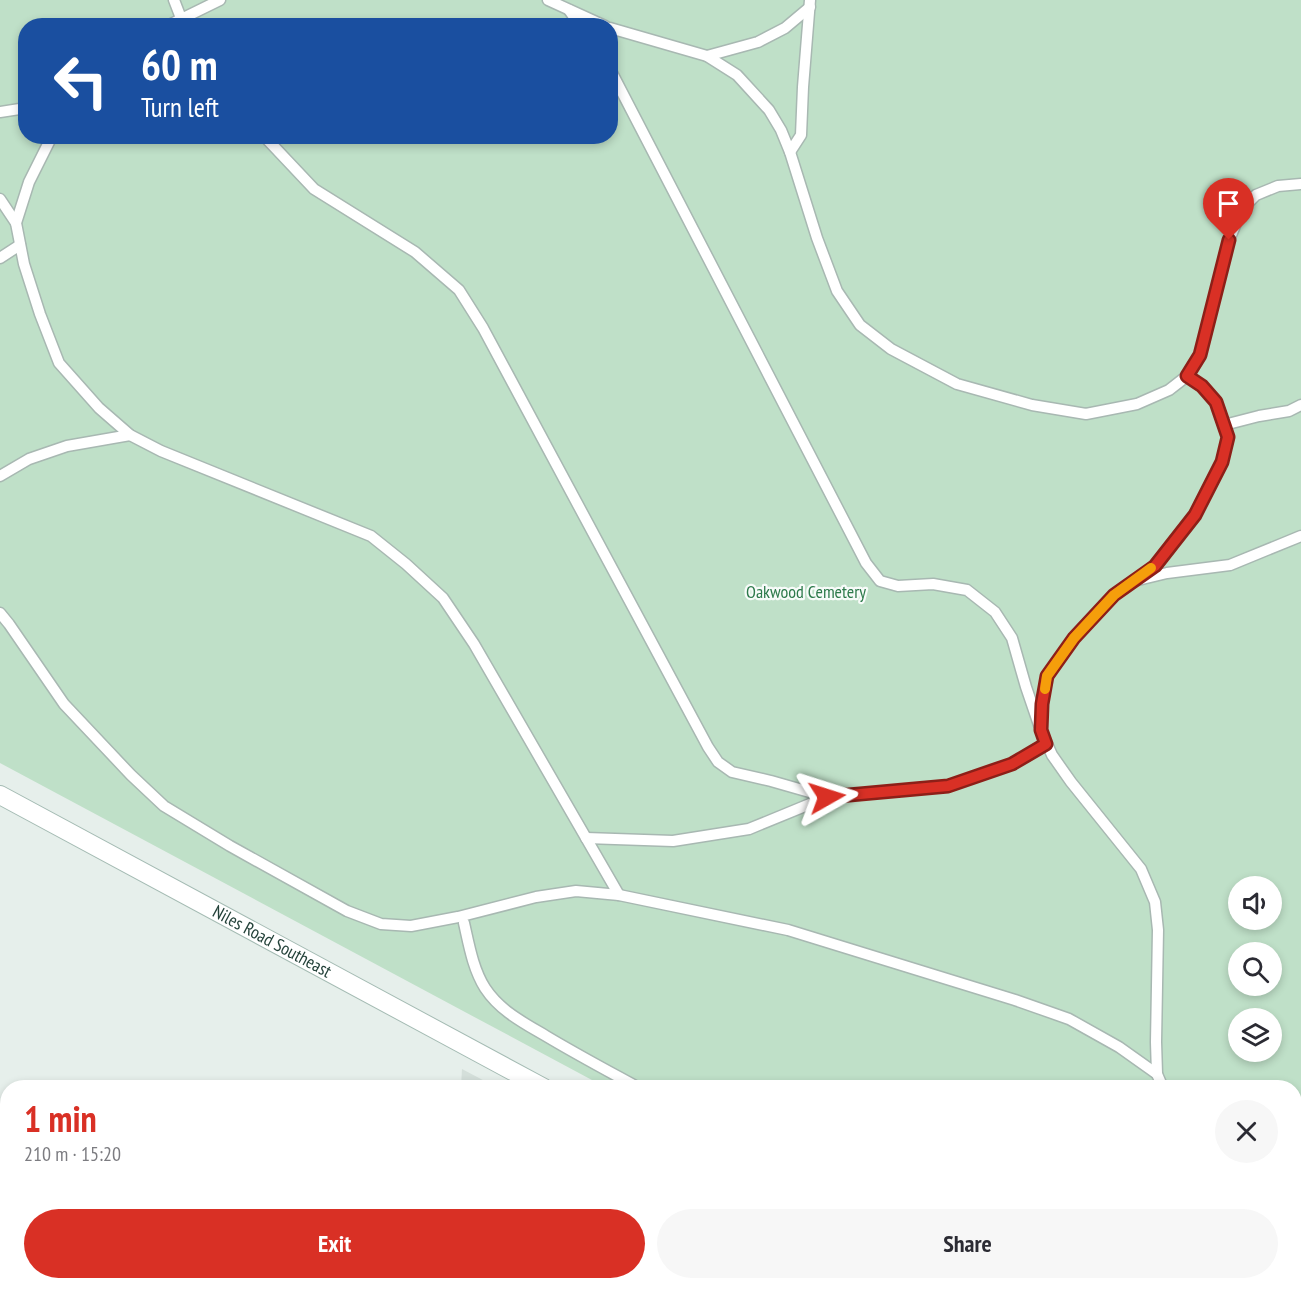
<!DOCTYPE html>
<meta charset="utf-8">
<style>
body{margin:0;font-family:"PT Sans Narrow",sans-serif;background:#f7f7f7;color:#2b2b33;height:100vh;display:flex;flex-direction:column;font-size:22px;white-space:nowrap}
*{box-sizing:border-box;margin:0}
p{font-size:20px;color:#7c7c81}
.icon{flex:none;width:33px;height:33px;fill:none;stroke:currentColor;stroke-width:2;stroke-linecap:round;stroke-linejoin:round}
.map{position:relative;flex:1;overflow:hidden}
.panel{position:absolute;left:0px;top:1080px;width:1302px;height:210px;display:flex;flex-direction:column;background:#fff;border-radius:24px 24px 0 0;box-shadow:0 3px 9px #0003}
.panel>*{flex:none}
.banner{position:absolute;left:18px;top:18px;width:600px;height:126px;border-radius:24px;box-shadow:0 3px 9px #0003;background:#1a4fa0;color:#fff;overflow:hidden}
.fabs{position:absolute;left:1228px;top:876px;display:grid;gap:12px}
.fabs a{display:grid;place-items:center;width:54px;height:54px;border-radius:50%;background:#fff;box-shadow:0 3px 9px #0003;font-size:30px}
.pin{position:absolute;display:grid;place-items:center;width:51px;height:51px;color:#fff;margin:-62px -26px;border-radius:50% 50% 50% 0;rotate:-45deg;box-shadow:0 0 6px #0007}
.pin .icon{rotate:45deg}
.me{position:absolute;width:66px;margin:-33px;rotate:84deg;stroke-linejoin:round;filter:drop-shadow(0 0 4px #0008)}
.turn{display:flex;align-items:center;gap:21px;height:126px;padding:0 24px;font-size:27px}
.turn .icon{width:78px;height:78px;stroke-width:2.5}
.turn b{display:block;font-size:42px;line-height:51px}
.round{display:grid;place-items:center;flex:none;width:63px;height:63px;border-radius:32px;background:#f7f7f7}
.headline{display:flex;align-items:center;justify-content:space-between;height:102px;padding:0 24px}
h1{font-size:36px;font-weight:700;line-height:45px;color:#d93025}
.cta{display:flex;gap:12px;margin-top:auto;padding:12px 24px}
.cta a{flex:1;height:69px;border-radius:36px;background:#d93025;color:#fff;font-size:24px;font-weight:700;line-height:69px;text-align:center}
.cta a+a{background:#f7f7f7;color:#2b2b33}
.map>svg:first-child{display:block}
.built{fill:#d4dfda}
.green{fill:#bfe0c8;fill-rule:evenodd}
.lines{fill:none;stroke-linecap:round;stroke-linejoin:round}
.lane-casing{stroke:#a8b8b2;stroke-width:13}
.street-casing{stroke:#a8b8b2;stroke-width:20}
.secondary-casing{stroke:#a4bbb3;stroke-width:20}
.lane{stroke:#fff;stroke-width:10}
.street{stroke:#fff;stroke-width:18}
.secondary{stroke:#fff;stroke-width:18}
.route-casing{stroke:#8d1f18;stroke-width:15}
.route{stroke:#d93025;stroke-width:10}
.slow{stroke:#f59e0b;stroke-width:10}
.labels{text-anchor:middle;stroke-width:4.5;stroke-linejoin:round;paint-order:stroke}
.park-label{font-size:18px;fill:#2d7a4b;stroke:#f7fbf9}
.street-label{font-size:18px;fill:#24423a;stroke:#f7fbf9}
</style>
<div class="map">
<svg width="1301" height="1290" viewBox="0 0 1301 1290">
<rect width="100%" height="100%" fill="#e6efeb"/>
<g class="built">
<path d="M462 1069 496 1087H461Z"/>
<path d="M685 1283H823L826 1290H715Z"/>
</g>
<path class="green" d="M0 0H1301V1290H978L964 1283 1294 1282V1088L605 1087 0 763ZM26 26H610V136H26ZM1239 886H1272V920H1239ZM1239 952H1272V986H1239ZM1239 1018H1272V1052H1239Z"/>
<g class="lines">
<g class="lane-casing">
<g id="lane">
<path d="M174 0 184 26"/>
<path d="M548 0 605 26"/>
<path d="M569 10 580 26"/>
<path d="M167 26 220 0"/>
<path d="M610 28 707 56 737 75 769 110 781 130 790 152 817 238 837 291 860 325 891 349 957 384 1032 405 1086 414 1137 404 1169 390 1187 376 1200 355 1229 240 1242 209 1256 195 1278 186 1301 184"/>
<path d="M707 56 758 42 785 28 810 7"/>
<path d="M610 69 866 563 880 581 898 586 933 584 967 590 995 612 1012 638 1026 687 1039 725"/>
<path d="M0 112 26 108"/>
<path d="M52 136 29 182 16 223 24 264 40 314 59 363 99 408 130 435 161 451 371 536 406 564 443 598 474 644 619 895"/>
<path d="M264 136 314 189 415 252 459 290 483 328 708 747 718 762 732 772 771 781 827 797"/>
<path d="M790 152 801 135 803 87 810 0"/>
<path d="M0 199 16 223"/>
<path d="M0 258 20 245"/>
<path d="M1224 425 1259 416 1289 411 1301 405"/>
<path d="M0 476 29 459 67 446 130 435"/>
<path d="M1138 580 1167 573 1230 565 1301 536"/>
<path d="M0 613 9 624 64 704 131 775 164 806 230 846 347 911 381 924 411 926 458 917 536 897 576 891 619 895 788 930 1015 1000 1069 1019 1119 1047 1157 1074"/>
<path d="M586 838 673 841 749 829 827 797 948 786 1012 764 1046 744"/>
<path d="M464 923C469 945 473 969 485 988 500 1011 524 1023 546 1036 576 1054 608 1071 639 1088"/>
<path d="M1163 1088 1157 1074 1156 1042 1158 930 1155 902 1141 869 1071 782 1052 755 1041 730 1042 704 1047 676 1074 638 1114 595 1155 566 1195 515 1222 462 1228 437 1216 402 1202 386 1187 376"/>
<path d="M997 1282 1011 1290"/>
<path d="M1284 1282 1289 1290"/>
</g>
</g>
<g class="street-casing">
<g id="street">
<path d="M111 1282 114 1290"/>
<path d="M850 1290V1282"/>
</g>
</g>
<g class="secondary-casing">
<g id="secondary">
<path id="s1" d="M0 795 544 1088"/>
<path d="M0 1243H8"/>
<path d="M618 1282 647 1290"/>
<path d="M908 1282 922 1290"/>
</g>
</g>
<use href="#lane" class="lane"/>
<use href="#street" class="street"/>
<use href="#secondary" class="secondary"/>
</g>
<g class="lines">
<g class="route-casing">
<path id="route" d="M827 797 948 786 1012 764 1046 744 1041 730 1042 704 1047 676 1074 638 1114 595 1155 566 1195 515 1222 462 1228 437 1216 402 1202 386 1187 376 1200 355 1229 240"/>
</g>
<use href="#route" class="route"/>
<path class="slow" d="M1045 689 1047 676 1074 638 1114 595 1151 568"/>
</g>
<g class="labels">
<g class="park-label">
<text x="806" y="598">Oakwood Cemetery</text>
</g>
<g class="street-label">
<text dy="6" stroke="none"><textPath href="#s1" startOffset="309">Niles Road Southeast</textPath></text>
</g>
</g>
</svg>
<div class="fabs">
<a><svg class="icon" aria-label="sound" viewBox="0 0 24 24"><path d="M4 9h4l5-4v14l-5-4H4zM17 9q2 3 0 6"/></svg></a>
<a><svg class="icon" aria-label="search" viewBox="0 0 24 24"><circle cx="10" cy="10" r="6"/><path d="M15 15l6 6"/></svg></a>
<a><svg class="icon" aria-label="layers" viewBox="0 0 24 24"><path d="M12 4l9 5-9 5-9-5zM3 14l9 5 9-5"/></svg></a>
</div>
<div class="pin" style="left:1229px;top:240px;background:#d93025"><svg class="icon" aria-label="arrive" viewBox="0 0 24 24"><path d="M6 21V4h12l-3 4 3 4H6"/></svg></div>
<svg class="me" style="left:827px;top:797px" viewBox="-20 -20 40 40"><path d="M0-17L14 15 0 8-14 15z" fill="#d93025" stroke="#fff" stroke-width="4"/></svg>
<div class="banner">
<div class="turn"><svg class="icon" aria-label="left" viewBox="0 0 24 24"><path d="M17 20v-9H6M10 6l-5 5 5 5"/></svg><div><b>60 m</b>Turn left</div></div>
</div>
<section class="panel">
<div class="headline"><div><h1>1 min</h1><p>210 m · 15:20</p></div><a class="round"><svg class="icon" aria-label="close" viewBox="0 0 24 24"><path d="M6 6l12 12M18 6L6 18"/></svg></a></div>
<div class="cta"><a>Exit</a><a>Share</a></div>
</section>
</div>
